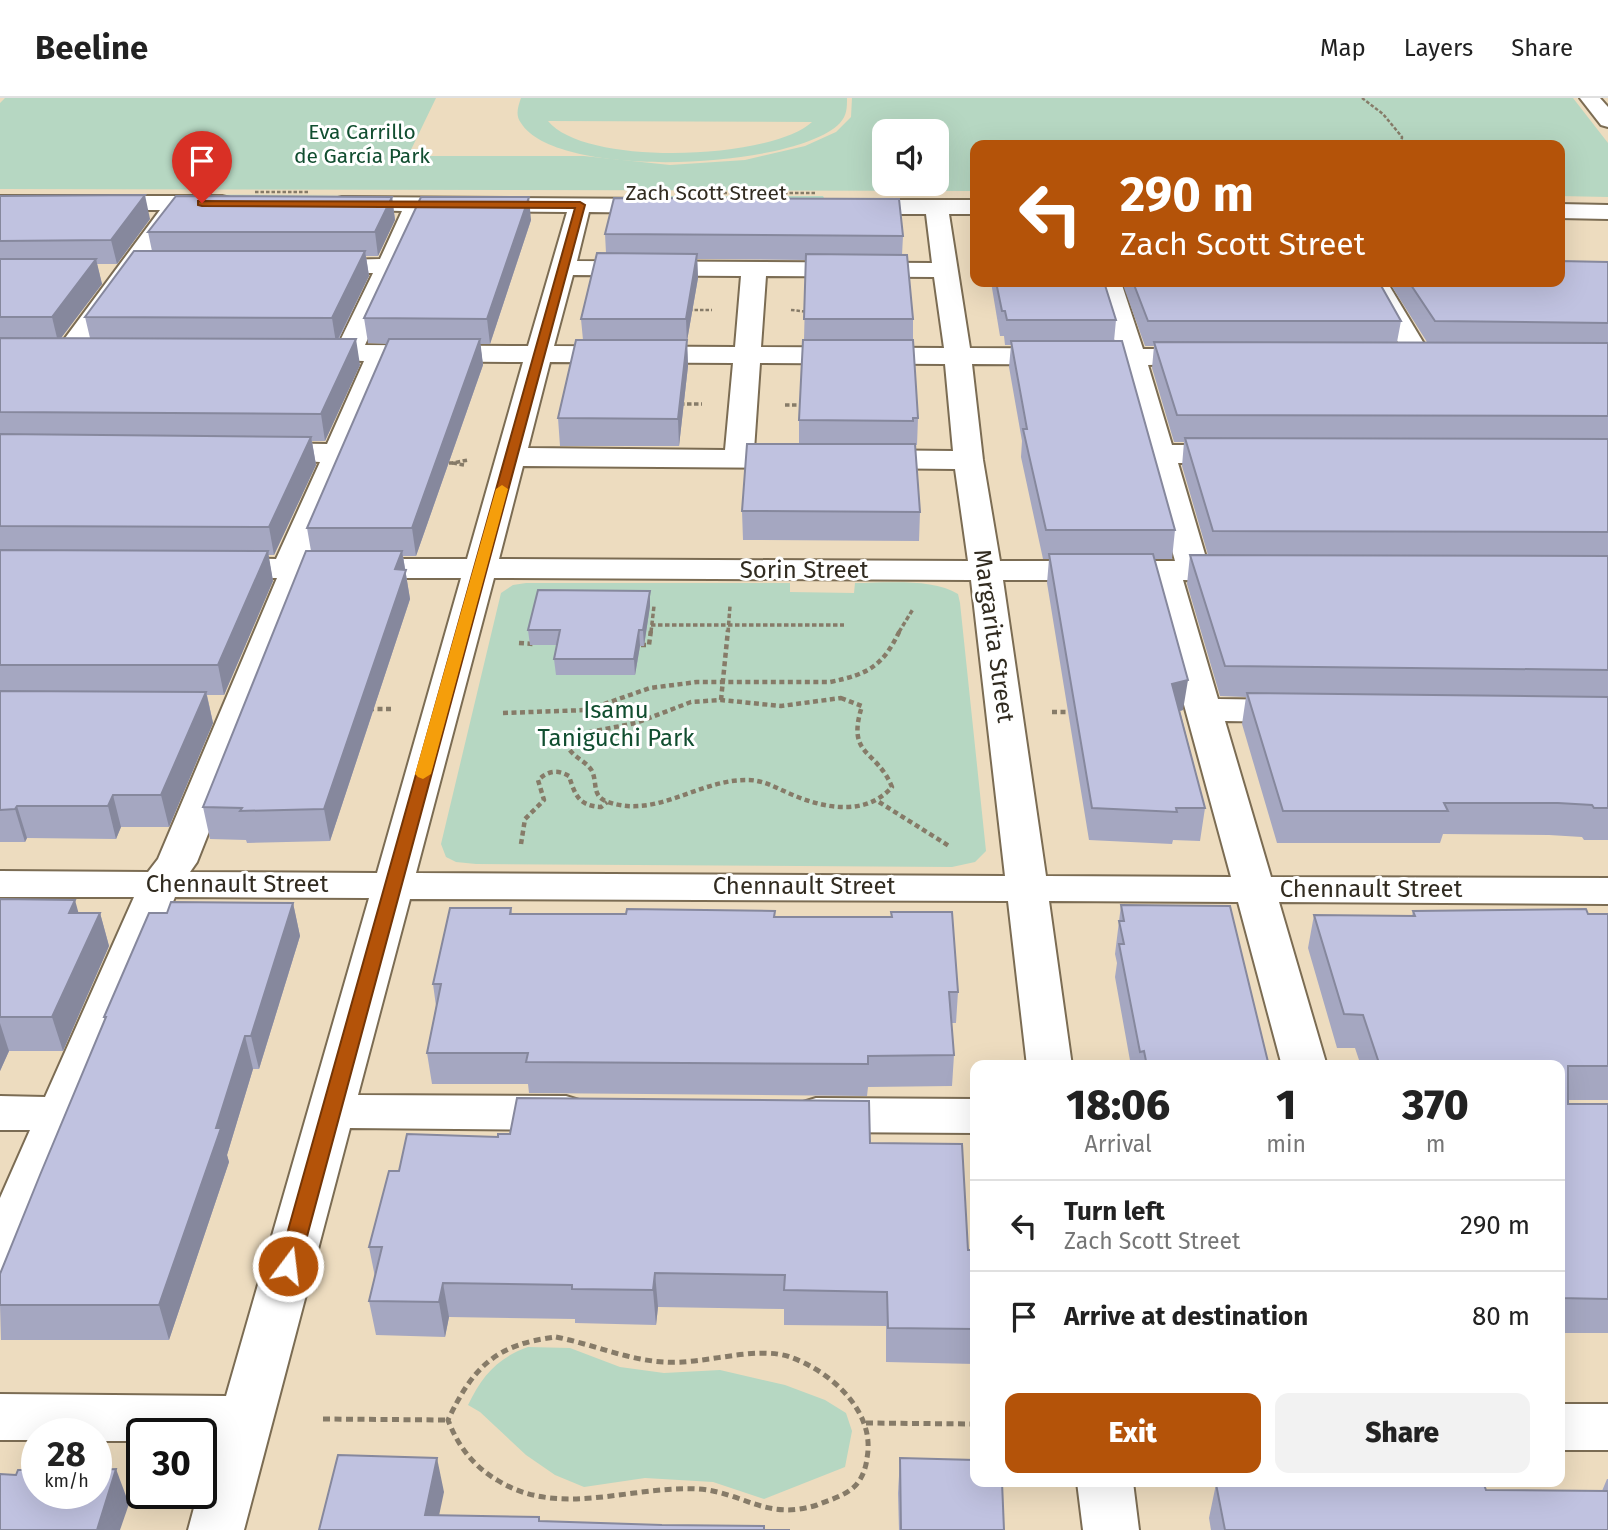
<!DOCTYPE html>
<meta charset="utf-8">
<style>
body{margin:0;font-family:"Fira Sans",sans-serif;background:#f2f2f2;color:#222;height:100vh;display:flex;flex-direction:column;font-size:26px;white-space:nowrap}
*{box-sizing:border-box;margin:0}
p{font-size:23px;color:#767676}
.icon{flex:none;width:38px;height:38px;fill:none;stroke:currentColor;stroke-width:2;stroke-linecap:round;stroke-linejoin:round}
.map{position:relative;flex:1;overflow:hidden}
.side{position:absolute;left:970px;top:962px;width:595px;height:427px;display:flex;flex-direction:column;background:#fff;border-radius:14px;box-shadow:0 7px 28px #0002}
.side>*{flex:none}
.guide{position:absolute;left:970px;top:42px;width:595px;height:147px;border-radius:14px;box-shadow:0 7px 28px #0002;background:#b45309;color:#fff;overflow:hidden}
.fabs{position:absolute;left:872px;top:21px;display:grid;gap:14px}
.fabs a{display:grid;place-items:center;width:77px;height:77px;border-radius:14px;background:#fff;box-shadow:0 7px 28px #0002;font-size:35px}
.speed{position:absolute;left:21px;top:1320px;display:flex;gap:14px;font-size:35px;font-weight:700;text-align:center}
.speed>*{display:grid;place-content:center;width:91px;height:91px;border-radius:50%;background:#fff;box-shadow:0 7px 28px #0002;line-height:1}
.speed small{font-size:18px;font-weight:400}
.speed .limit{border:4px solid #111;border-radius:10px;background:#fff;color:#111}
.pin{position:absolute;display:grid;place-items:center;width:60px;height:60px;color:#fff;margin:-72px -30px;border-radius:50% 50% 50% 0;rotate:-45deg;box-shadow:0 0 7px #0007}
.pin .icon{rotate:45deg}
.me{position:absolute;width:77px;margin:-38px;rotate:15deg;stroke-linejoin:round;filter:drop-shadow(0 0 5px #0008)}
.turn{display:flex;align-items:center;gap:24px;height:147px;padding:0 35px;font-size:32px}
.turn .icon{width:91px;height:91px;stroke-width:2.5}
.turn b{display:block;font-size:49px;line-height:60px}
.eta{display:flex;justify-content:space-evenly;align-items:center;height:119px;text-align:center}
.eta b{font-size:42px;font-weight:800;line-height:49px}
.primary-button{display:flex;gap:14px;margin-top:auto;padding:14px 35px}
.primary-button a{flex:1;height:80px;border-radius:14px;background:#b45309;color:#fff;font-size:28px;font-weight:800;line-height:80px;text-align:center}
.primary-button a+a{background:#f2f2f2;color:#222}
ul{padding:0;list-style:none}
li{display:flex;align-items:center;gap:21px;height:91px;padding:0 35px;border-top:2px solid #e0e0e0}
li div{flex:1}
li b{display:block;font-size:26px}
li em{font-style:normal}
header{display:flex;align-items:center;gap:42px;box-sizing:border-box;height:98px;padding:0 35px;background:#fff;border-bottom:2px solid #e0e0e0}
header strong{font-size:33px}
nav{display:flex;gap:38px;margin-inline-start:auto;font-size:24px}
.map>svg:first-child{display:block}
.green{fill:#b6d7c2;fill-rule:evenodd}
.lines{fill:none;stroke-linecap:round;stroke-linejoin:round}
.minor-casing{stroke:#7b6c53;stroke-width:4}
.path-far3{stroke:#867b68;stroke-width:2.5;stroke-dasharray:3.5 2;stroke-linecap:butt}
.path-far2{stroke:#867b68;stroke-width:3.5;stroke-dasharray:4.5 2.5;stroke-linecap:butt}
.path-far1{stroke:#867b68;stroke-width:4.5;stroke-dasharray:5 3.5;stroke-linecap:butt}
.path{stroke:#867b68;stroke-width:5;stroke-dasharray:7 4.5;stroke-linecap:butt}
.minor{fill:#fff;fill-rule:evenodd}
.wall{fill:#a5a7c1}
.shaded-wall{fill:#86889d}
.building{fill:#c0c2e0;stroke:#86889d;stroke-width:2}
.route{fill:#b45309;stroke:#753606;stroke-width:2}
.slow{fill:#f59e0b}
.labels{text-anchor:middle;stroke-width:6;stroke-linejoin:round;paint-order:stroke}
.far-park-label{font-size:21px;fill:#114e30;stroke:#fff}
.far-street-label{font-size:21px;fill:#312b20;stroke:#fff}
.street-label{font-size:24px;fill:#312b20;stroke:#fff}
.park-label{font-size:24px;fill:#114e30;stroke:#fff}
</style>
<header>
<strong>Beeline</strong>
<nav><a>Map</a><a>Layers</a><a>Share</a></nav>
</header>
<div class="map">
<svg width="1608" height="1432" viewBox="0 0 1608 1432">
<rect width="100%" height="100%" fill="#eddcbf"/>
<g class="green">
<path d="M5 0H436L408 58H584L670 67 745 62 805 48 836 34 851 19 852 0H1573L1608 45V99L1559 98V47H975V93L0 91V5ZM936 33V86H884V33Z"/>
<path d="M521 0H847C847 10 847 17 840 25 796 71 557 83 521 25 515 17 518 9 521 0ZM548 23 812 24C771 62 585 69 548 23Z"/>
<path d="M0 96 370 97 0 99Z"/>
<path d="M634 98H823L824 100H632Z"/>
<path d="M526 485H790V494L854 495 855 485C885 485 933 480 958 496L960 505 986 753 975 764 952 769 476 766 456 764 446 759 441 746 501 495 513 487Z"/>
<path d="M528 1249 570 1250 620 1269 664 1275 720 1272 785 1287 825 1302 846 1315 852 1333 845 1369 764 1401 713 1384 645 1380 584 1389 555 1377 526 1357 480 1314 468 1307C482 1278 497 1260 528 1249Z"/>
</g>
<g class="lines">
<g class="minor-casing">
<g id="minor">
<path d="M1580 0H1600L1608 9V29L1601 27Z"/>
<path d="M0 98H222L230 100 233 105 230 110 184 112 76 261 67 263 58 261 54 255 160 112H0Z"/>
<path d="M342 99 663 101 671 103 674 108 671 113 663 115 589 114 577 163 932 165 926 116H849L841 114 838 109 841 104 849 102H975V116H949L970 250 1117 251 1097 184H1121L1143 251H1205L1214 253 1218 259 1214 265 1148 267 1172 347H1234L1244 350 1249 356 1244 362 1234 365H1178L1207 463 1251 466 1256 473 1251 480 1240 483 1183 482 1218 601 1297 602 1310 605 1315 613 1310 621 1297 624 1225 623 1271 779 1608 780V806L1279 804 1327 968H1282L1238 804 1049 803 1072 968H1027L1008 803 410 801 358 997 566 998 582 1003 589 1015 582 1027 566 1032 350 1030 244 1432H188L198 1395H201V1384L213 1344H201V1335H142V1343H96V1335H37V1342H0V1296L226 1298 369 800 175 799 25 1156 18 1170 0 1175V1100L30 1032H0V998L45 999 134 799H0V773L148 774 158 761 277 480H219L208 477 203 470 208 463 219 460 276 461 320 364 251 360 246 354 251 348 261 345 327 346 364 263 298 261 294 255 298 249 338 247 373 175H315L306 173 303 168 306 163 380 161 402 113 334 111 331 106 334 101ZM425 113 567 114 528 248 365 247ZM573 177 741 178 735 249 554 248ZM766 178 934 179 944 250 761 249ZM391 263 523 264 467 461H308ZM550 264 733 265 725 352 528 350ZM760 265 945 266 953 353 863 352 853 355 848 361 853 367 863 370 955 371 968 463 499 461 523 368 799 370 809 367 814 361 809 355 754 352ZM972 266 1121 267 1175 463H1000L983 362ZM309 480H461L377 775 190 774 197 764ZM494 480 971 482 1005 778 416 775ZM1003 482H1150L1231 779 1046 778Z"/>
<path d="M1559 106 1608 107V121L1559 120Z"/>
<path d="M1363 184H1387L1432 259 1428 265 1419 267 1410 265Z"/>
<path d="M816 1000 975 1001V1035L816 1034 800 1029 793 1017 800 1005Z"/>
<rect x="1559" y="1306" width="49" height="46"/>
<path d="M1077 1384H1133L1139 1432H1083Z"/>
</g>
</g>
<g class="path-far3">
<path d="M1362 0 1383 16 1402 39 1401 47"/>
<path d="M255 94H309"/>
<path d="M696 95H816"/>
<path d="M689 212H712"/>
<path d="M791 212 810 214"/>
</g>
<g class="path-far2">
<path d="M680 306H702"/>
<path d="M785 307H804"/>
<path d="M442 365H453"/>
<path d="M464 367 453 365 468 362"/>
<path d="M651 527H844"/>
<path d="M651 534 654 508"/>
<path d="M728 534 730 508"/>
<path d="M899 534 913 511"/>
</g>
<g class="path-far1">
<path d="M519 545 534 546"/>
<path d="M641 547H649L651 532"/>
<path d="M841 600 862 608C846 659 876 650 892 689 866 718 826 711 793 697 778 691 764 682 748 682 699 681 657 721 608 704 591 698 598 686 592 673 587 664 575 660 569 651L574 641 590 634 636 625 691 604 721 602 781 608Z"/>
<path d="M721 602 728 532"/>
<path d="M369 611H393"/>
<path d="M1052 614H1072"/>
<path d="M503 615 587 612 650 590 697 584H830C869 576 883 568 900 532"/>
<path d="M879 704 949 748"/>
<path d="M521 746 525 721 544 702 538 682C548 673 557 671 569 678 575 697 579 708 601 709L607 704"/>
</g>
<g class="path">
<path d="M556 1239C592 1246 627 1262 664 1264 703 1267 756 1247 790 1259 830 1273 876 1313 867 1360 866 1370 862 1381 855 1388 845 1398 829 1402 817 1407 766 1423 745 1395 699 1391 631 1387 559 1421 497 1382 473 1368 458 1348 448 1322 473 1269 496 1246 556 1239Z"/>
<path d="M323 1321 448 1322"/>
<path d="M866 1325 975 1326"/>
</g>
<use href="#minor" class="minor"/>
</g>
<g class="wall">
<path d="M0 98 150 121 117 166H97L102 186 61 240H90L85 219 152 153 148 134 392 99 395 122 378 158H366L369 178 339 241 360 267 325 343H312L316 367 274 457H268L273 483 224 597H207L213 625 169 729H121L116 741 27 740 25 744H0Z"/>
<path d="M531 122 490 246H480L483 267 416 458H403L410 501 330 743 247 745 246 742 210 741 203 709 311 453 307 430 387 246 368 245 364 220Z"/>
<path d="M605 136 903 138 902 157 913 221V242L918 320 917 347H915L920 414 919 443 743 442 742 413 799 346V322L804 242 806 162 697 161 698 180 687 243 688 268 679 348H560L558 320 583 242 581 221 606 155Z"/>
<path d="M1608 164V742H1584L1582 739 1549 737 1443 736 1440 745H1277L1242 626 1246 599 1220 598 1187 486 1190 457H1208L1182 368 1184 344H1174L1152 270 1154 248H1145L1122 184H1379L1401 223 1397 244H1427L1389 184H1559Z"/>
<path d="M991 184H1104L1116 222 1114 243 1175 432 1172 461H1154L1183 612 1180 613 1205 710 1200 743 1173 742 1172 746 1089 742 1047 485 1049 461H1043L1021 359 1022 343 1009 269 1011 247H1005L1004 238H1000Z"/>
<path d="M650 508 644 548H640L635 577H556L554 561 557 547H530L528 532Z"/>
<path d="M0 801 79 815H100L109 848 63 953H9L0 973Z"/>
<path d="M293 805 300 838 259 971H253L227 1057 229 1064 169 1242H1L0 1207 105 922 104 919 167 815Z"/>
<path d="M1121 807 1269 968H1131L1115 879 1117 865 1115 856Z"/>
<path d="M511 810 512 816 891 819V814L958 894 956 925H951L954 957 952 988 868 989 867 998 529 995 528 986H432L427 955 436 908 433 886Z"/>
<path d="M1413 813 1608 816V1002H1568V1006H1608V1235H1559V968H1361L1355 950H1337L1308 850 1314 817 1412 818Z"/>
<path d="M498 1039 870 1045 968 1152H975V1266L886 1264V1228L784 1227V1211L658 1209 656 1227 575 1225V1221L449 1219 445 1239 376 1237 369 1203 375 1179 369 1149 399 1073Z"/>
<path d="M900 1360 1004 1432H899L898 1395Z"/>
<path d="M1607 1381H1608V1432H1211L1209 1420 1216 1386 1483 1384 1486 1392 1602 1393Z"/>
</g>
<g class="shaded-wall">
<path d="M145 97 150 121 117 166 111 142Z"/>
<path d="M392 99 395 122 378 158 375 134Z"/>
<path d="M529 99 531 122 490 246 487 221Z"/>
<path d="M365 153 369 178 336 245 332 220Z"/>
<path d="M697 156 698 180 687 243 688 268 679 348 678 321 687 246 686 221Z"/>
<path d="M96 161 102 186 58 244 52 219Z"/>
<path d="M356 241 360 267 325 343 321 316Z"/>
<path d="M480 241 483 267 416 458 412 430Z"/>
<path d="M311 339 316 367 274 457 269 429Z"/>
<path d="M268 453 273 483 224 597 218 567Z"/>
<path d="M402 453 410 501 330 743 324 711 395 471Z"/>
<path d="M650 493V508L644 548 643 532Z"/>
<path d="M639 532 640 548 635 577 634 561Z"/>
<path d="M1188 582 1183 612 1168 616 1172 586Z"/>
<path d="M206 594 213 625 169 729 161 697Z"/>
<path d="M113 697 121 729 116 741 108 708Z"/>
<path d="M17 708 27 740 25 744 15 711Z"/>
<path d="M75 802 84 835 69 815Z"/>
<path d="M293 805 300 838 259 971 251 938Z"/>
<path d="M100 815 109 848 63 953 52 919Z"/>
<path d="M0 925 9 953 0 973Z"/>
<path d="M245 938 253 971 227 1057 229 1064 169 1242 159 1207Z"/>
<path d="M655 1175 658 1209 656 1227 653 1192Z"/>
<path d="M443 1185 449 1219 445 1239 439 1204Z"/>
<path d="M437 1360 444 1394 436 1432 425 1417Z"/>
<path d="M116 1371 129 1406 120 1432H97Z"/>
</g>
<g class="building">
<path d="M145 97 111 142 0 143V98Z"/>
<path d="M176 98 392 99 375 134H148Z"/>
<path d="M421 99H529L487 221 364 220Z"/>
<path d="M614 100 899 101 903 138 605 136Z"/>
<path d="M134 153H365L332 220 85 219Z"/>
<path d="M597 155 697 156 686 221H581Z"/>
<path d="M806 156 907 157 913 221H804Z"/>
<path d="M0 161H96L52 219H0Z"/>
<path d="M1559 163 1608 164V225L1435 223 1409 184H1559Z"/>
<path d="M996 184H1104L1116 222H1007L1005 213H1002Z"/>
<path d="M1133 184H1379L1401 223H1148Z"/>
<path d="M0 240 356 241 321 316 0 314Z"/>
<path d="M389 241H480L412 430H307Z"/>
<path d="M576 242H687L678 321 558 320Z"/>
<path d="M803 242H913L918 320H913V323L799 322Z"/>
<path d="M1011 243H1122L1175 432H1046L1023 331H1027Z"/>
<path d="M1154 244 1608 245V318L1177 317Z"/>
<path d="M0 336 311 339 269 429 0 428Z"/>
<path d="M1185 340 1608 341V434L1213 433Z"/>
<path d="M747 346H915L920 414 742 413Z"/>
<path d="M0 452 268 453 218 567H0Z"/>
<path d="M306 453H402L395 471 406 472 324 711 240 713 242 710 203 709Z"/>
<path d="M1049 456H1153L1188 582 1172 586 1205 710H1176L1177 714 1092 710Z"/>
<path d="M1190 457 1608 458V572L1225 568Z"/>
<path d="M538 492 650 493 643 532H639L634 561H554L560 532H528Z"/>
<path d="M0 593 206 594 161 697H113L108 708H17L15 711 0 712Z"/>
<path d="M1247 595 1608 599V710H1594L1592 707 1558 705H1444L1448 713H1283Z"/>
<path d="M0 801 75 802 69 815H100L52 919H0Z"/>
<path d="M171 804 293 805 251 938H245L216 1030H221L159 1207H0V1176L40 1077 106 919H104L149 815H167Z"/>
<path d="M1121 807 1230 808 1269 968H1147L1144 953 1140 954 1119 846H1124L1119 823H1124Z"/>
<path d="M450 810H511L510 816H626L627 811 775 813 774 819H892L891 814H952L958 894H949L954 957 868 958V966L526 964 528 955H427L441 886H433Z"/>
<path d="M1586 811 1588 816H1608V968H1568V1006H1608V1201L1559 1200V968H1380L1363 917 1344 916 1314 817 1415 818 1413 813Z"/>
<path d="M517 1000 869 1003 870 1045 962 1046 968 1152H975V1231L888 1230 887 1194 784 1192 785 1177 655 1175 653 1192 572 1191V1187L443 1185 439 1204 369 1203 382 1149H369L389 1073H399L407 1036 498 1039V1036H510Z"/>
<path d="M338 1357 437 1360 425 1417 539 1419V1423L662 1427 764 1428V1432H790H319Z"/>
<path d="M900 1360 975 1362V1384H1002L1004 1432H901Z"/>
<path d="M116 1371 97 1432H0V1376L16 1377 18 1372H37V1395H96V1372Z"/>
<path d="M1390 1384H1483L1486 1392 1608 1393V1432H1225L1216 1386Z"/>
</g>
<path class="route" d="M198 103 580 104 585 107 299 1168 296 1173 288 1176 281 1173 278 1168 575 110 202 108 198 107Z"/>
<path class="slow" d="M502 387 508 391 431 676 423 681 418 679 415 676 496 391Z"/>
<g class="labels">
<g class="far-park-label">
<text x="362" y="41">Eva Carrillo<tspan x="362" dy="24">de García Park</tspan></text>
</g>
<g class="far-street-label">
<text x="706" y="102">Zach Scott Street</text>
</g>
<g class="street-label">
<text x="804" y="480">Sorin Street</text>
<text transform="translate(994 538) rotate(82)" y="8">Margarita Street</text>
<text x="237" y="794">Chennault Street</text>
<text x="804" y="796">Chennault Street</text>
<text x="1371" y="799">Chennault Street</text>
</g>
<g class="park-label">
<text x="616" y="620">Isamu<tspan x="616" dy="28">Taniguchi Park</tspan></text>
</g>
</g>
</svg>
<div class="fabs">
<a><svg class="icon" aria-label="sound" viewBox="0 0 24 24"><path d="M4 9h4l5-4v14l-5-4H4zM17 9q2 3 0 6"/></svg></a>
</div>
<div class="speed"><div>28<small>km/h</small></div><div class="limit">30</div></div>
<div class="pin" style="left:202px;top:105px;background:#d93025"><svg class="icon" aria-label="arrive" viewBox="0 0 24 24"><path d="M6 21V4h12l-3 4 3 4H6"/></svg></div>
<svg class="me" style="left:288px;top:1168px" viewBox="-20 -20 40 40"><circle r="17" fill="#b45309" stroke="#fff" stroke-width="3"/><path d="M0-11L8 9 0 5-8 9z" fill="#fff"/></svg>
<div class="guide">
<div class="turn"><svg class="icon" aria-label="left" viewBox="0 0 24 24"><path d="M17 20v-9H6M10 6l-5 5 5 5"/></svg><div><b>290 m</b>Zach Scott Street</div></div>
</div>
<section class="side">
<div class="eta">
<div><b>18:06</b><p>Arrival</p></div>
<div><b>1</b><p>min</p></div>
<div><b>370</b><p>m</p></div>
</div>
<ul>
<li><svg class="icon" aria-label="left" viewBox="0 0 24 24"><path d="M17 20v-9H6M10 6l-5 5 5 5"/></svg><div><b>Turn left</b><p>Zach Scott Street</p></div><em>290 m</em></li>
<li><svg class="icon" aria-label="arrive" viewBox="0 0 24 24"><path d="M6 21V4h12l-3 4 3 4H6"/></svg><div><b>Arrive at destination</b></div><em>80 m</em></li>
</ul>
<div class="primary-button"><a>Exit</a><a>Share</a></div>
</section>
</div>
